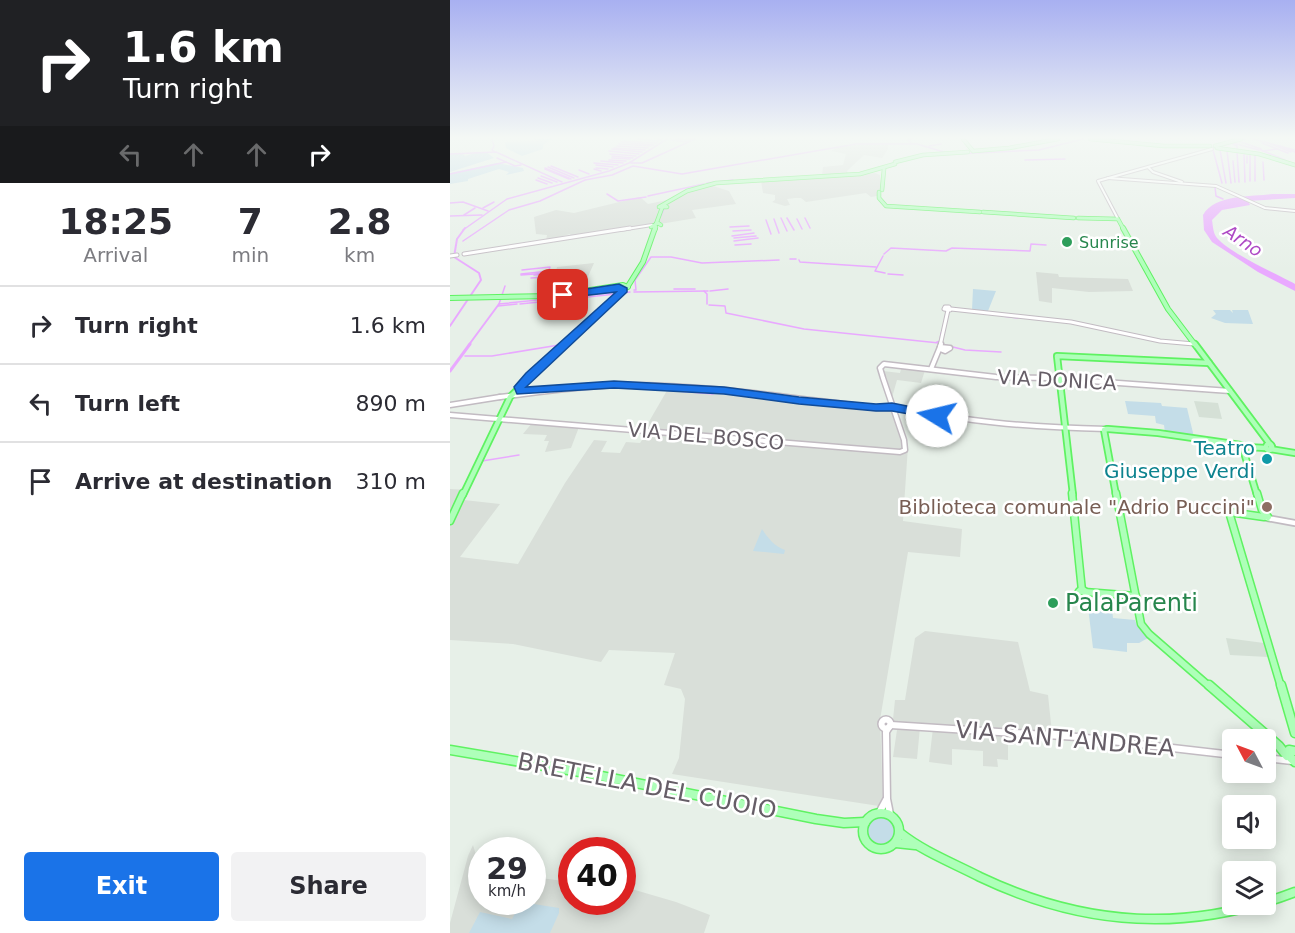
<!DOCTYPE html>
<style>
body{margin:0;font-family:"DejaVu Sans",sans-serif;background:#f2f2f3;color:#2b2b33;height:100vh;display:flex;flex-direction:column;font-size:22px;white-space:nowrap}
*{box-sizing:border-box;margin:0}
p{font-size:20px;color:#7c7c81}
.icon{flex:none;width:33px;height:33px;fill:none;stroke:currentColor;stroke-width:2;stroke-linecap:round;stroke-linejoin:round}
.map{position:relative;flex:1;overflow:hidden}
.details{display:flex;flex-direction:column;background:#fff;width:450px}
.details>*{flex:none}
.hud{background:#202124;color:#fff;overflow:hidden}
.needle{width:39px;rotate:311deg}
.buttons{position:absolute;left:772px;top:729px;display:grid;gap:12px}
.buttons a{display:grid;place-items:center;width:54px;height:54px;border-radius:6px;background:#fff;box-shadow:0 3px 15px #0003;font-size:30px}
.speed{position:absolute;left:18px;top:837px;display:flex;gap:12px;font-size:30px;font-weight:700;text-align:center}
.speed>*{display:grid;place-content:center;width:78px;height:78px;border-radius:50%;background:#fff;box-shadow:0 3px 15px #0003;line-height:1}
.speed small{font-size:15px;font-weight:400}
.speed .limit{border:9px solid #d22;background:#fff;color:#111}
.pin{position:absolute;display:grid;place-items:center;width:51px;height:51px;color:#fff;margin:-26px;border-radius:12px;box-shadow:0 3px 9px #0006}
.me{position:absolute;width:66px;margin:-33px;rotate:279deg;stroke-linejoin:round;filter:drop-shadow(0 0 4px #0008)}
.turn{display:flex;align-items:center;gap:21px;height:126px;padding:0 24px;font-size:27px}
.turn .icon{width:78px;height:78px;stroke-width:2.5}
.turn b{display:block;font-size:42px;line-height:51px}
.lanes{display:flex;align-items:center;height:57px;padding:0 24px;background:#0003;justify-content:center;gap:30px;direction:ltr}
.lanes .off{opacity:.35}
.eta{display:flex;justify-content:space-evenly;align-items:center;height:102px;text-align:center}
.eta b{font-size:36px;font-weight:700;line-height:42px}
.action{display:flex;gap:12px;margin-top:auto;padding:12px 24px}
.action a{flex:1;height:69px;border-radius:6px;background:#1a73e8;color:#fff;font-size:24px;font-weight:700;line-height:69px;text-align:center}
.action a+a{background:#f2f2f3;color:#2b2b33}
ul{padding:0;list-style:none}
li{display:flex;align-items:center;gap:18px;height:78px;padding:0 24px;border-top:2px solid #e1e1e2}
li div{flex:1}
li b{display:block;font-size:22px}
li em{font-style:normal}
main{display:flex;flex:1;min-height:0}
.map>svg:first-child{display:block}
.industrial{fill:#d9dfd9}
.education{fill:#d5e0d6}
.green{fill:#c4dde8}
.water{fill:#e9a9ff}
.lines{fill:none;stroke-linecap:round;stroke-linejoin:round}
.stream{stroke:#e9a9ff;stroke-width:1.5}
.canal-far2{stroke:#e9a9ff;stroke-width:1.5}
.canal-far1{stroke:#e9a9ff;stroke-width:2}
.canal{stroke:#e9a9ff;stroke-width:3}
.minor-far4-casing{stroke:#c2bbc2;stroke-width:4}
.minor-far3-casing{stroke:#c2bbc2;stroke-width:5}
.minor-far2-casing{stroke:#c2bbc2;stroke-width:7}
.minor-far1-casing{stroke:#c2bbc2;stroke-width:8}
.minor-casing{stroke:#c2bbc2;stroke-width:9}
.major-far4-casing{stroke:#5ff262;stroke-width:4.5}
.major-far3-casing{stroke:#5ff262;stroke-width:6}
.major-far2-casing{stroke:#5ff262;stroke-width:8}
.major-far1-casing{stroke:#5ff262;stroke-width:9}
.major-casing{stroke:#5ff262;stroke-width:11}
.minor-far4{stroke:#fff;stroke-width:2}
.minor-far3{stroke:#fff;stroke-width:3}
.minor-far2{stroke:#fff;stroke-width:4}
.minor-far1{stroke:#fff;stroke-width:4.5}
.minor{stroke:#fff;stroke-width:6}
.major-far4{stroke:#aeffb9;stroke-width:3}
.major-far3{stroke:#aeffb9;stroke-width:4}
.major-far2{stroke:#aeffb9;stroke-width:4.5}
.major-far1{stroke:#aeffb9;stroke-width:6}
.major{stroke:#aeffb9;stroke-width:8}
.route{fill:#1a73e8;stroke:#114b97;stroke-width:1.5}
.leisure-dot{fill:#2e9e5b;stroke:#fff;stroke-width:2}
.culture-dot{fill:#0f9aa8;stroke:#fff;stroke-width:2}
.education-dot{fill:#8d6e63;stroke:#fff;stroke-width:2}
.labels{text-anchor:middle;stroke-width:5;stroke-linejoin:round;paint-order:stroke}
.far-leisure-label{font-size:16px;fill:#27864d;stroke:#fff;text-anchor:start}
.far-water-label{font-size:18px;font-style:italic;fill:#ae49c5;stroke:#fff}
.street-label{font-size:20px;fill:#665e67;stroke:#fff}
.culture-label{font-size:20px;fill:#0d838f;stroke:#fff;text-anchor:end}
.education-label{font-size:20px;fill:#785e54;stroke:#fff;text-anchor:end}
.near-leisure-label{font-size:24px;fill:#27864d;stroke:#fff;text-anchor:start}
.near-street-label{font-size:24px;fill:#665e67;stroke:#fff}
</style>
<main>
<section class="details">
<div class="hud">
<div class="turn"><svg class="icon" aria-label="right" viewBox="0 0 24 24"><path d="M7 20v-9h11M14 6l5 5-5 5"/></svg><div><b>1.6 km</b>Turn right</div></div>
<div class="lanes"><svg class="icon off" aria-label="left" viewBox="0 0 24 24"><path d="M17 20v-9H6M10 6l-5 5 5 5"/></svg><svg class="icon off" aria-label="ahead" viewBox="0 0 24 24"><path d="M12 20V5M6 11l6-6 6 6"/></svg><svg class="icon off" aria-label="ahead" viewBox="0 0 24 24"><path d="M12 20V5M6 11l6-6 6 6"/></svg><svg class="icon" aria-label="right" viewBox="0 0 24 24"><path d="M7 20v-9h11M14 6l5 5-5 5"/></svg></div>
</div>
<div class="eta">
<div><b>18:25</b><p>Arrival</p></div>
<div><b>7</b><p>min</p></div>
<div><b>2.8</b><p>km</p></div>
</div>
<ul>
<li><svg class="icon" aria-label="right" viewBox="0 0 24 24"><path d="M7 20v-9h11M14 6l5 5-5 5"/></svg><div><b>Turn right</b></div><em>1.6 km</em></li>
<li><svg class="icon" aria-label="left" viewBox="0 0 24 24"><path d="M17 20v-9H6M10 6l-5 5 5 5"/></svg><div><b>Turn left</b></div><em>890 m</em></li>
<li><svg class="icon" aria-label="arrive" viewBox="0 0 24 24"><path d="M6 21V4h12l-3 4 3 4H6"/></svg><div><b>Arrive at destination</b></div><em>310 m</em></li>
</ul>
<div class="action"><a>Exit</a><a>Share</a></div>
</section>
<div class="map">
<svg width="845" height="933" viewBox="0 0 845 933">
<rect width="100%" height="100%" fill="#e7f0e8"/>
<g class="industrial">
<path d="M417 144 438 145V149L432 158 414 155 397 171 399 176 425 173 430 175 431 186 427 196 421 197 416 193 356 202 351 198H345L337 199 340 205 335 206 322 202 325 200V195L313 193 311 181 372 175 373 167 393 165 396 154 381 151 390 146Z"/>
<path d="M257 184 279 191 286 204 242 210 246 218 198 226 122 238 120 234 113 236 114 238 96 241 97 235 86 234 84 217 106 210 124 213 190 197 198 204 217 200 242 188Z"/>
<path d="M144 263 136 281 131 282 130 286 99 288 101 281 104 280 107 267Z"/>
<path d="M586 272 608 274 609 277 678 279 683 291 639 292 602 288V303L589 301Z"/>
<path d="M449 367 475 370 471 383 447 380 441 401 433 371 450 373 451 369Z"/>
<path d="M219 387 274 390 430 407 448 415 458 446 453 521 512 529 510 557 458 552 430 720 433 799 429 806 222 774 229 758 235 699 231 689 214 685 225 653 159 650 151 662 63 644 0 640V489L19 490 14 500 50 504 10 557 68 564 115 483 144 440 157 441 151 452 170 453 176 442 190 443 197 433 193 432Z"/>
<path d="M82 423 129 427 121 448 95 452 99 441H94L97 435 73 434Z"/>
<path d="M475 631 568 642 580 691 598 695 602 733 558 732V760L547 759 548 767 533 766V751L502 749V765L479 762 483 728 470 727 467 759 443 757 447 730 442 729 445 700H455L465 638Z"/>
<path d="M23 845 26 855 31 860 32 902H82L83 877 121 882 122 902H172L173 889 185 890 226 902 260 915 254 933H0V923L18 856Z"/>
</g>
<g class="education">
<path d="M744 401 768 403 772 419 749 417Z"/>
<path d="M776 638 814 643 818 657 780 655Z"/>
</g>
<g class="green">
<path d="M82 139H102L93 145V149L72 156 56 148 55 142 89 141Z"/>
<path d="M28 152H36L44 158 0 172V153H12L15 156Z"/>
<path d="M47 163 73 168 74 171 56 175 59 172 49 169 18 179V181L0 184V173Z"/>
<path d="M523 289 546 291 538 311 522 310Z"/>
<path d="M763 310H780L783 313 782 310H798L803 324 775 323 761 318 766 314Z"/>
<path d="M675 401 711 403 712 406 737 408 744 437 715 433 714 425 706 423 705 416 678 414Z"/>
<path d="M312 529C317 537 325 547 335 550L334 554 303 551Z"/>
<path d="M638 607 662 609 663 618 685 620 687 626 698 638 689 643H677V652L643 648Z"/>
<circle cx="432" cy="831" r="16"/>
<path d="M71 902 109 908V913L100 933H19L30 912 62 919Z"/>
</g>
<path class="water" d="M822 194H845V198L798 201 800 205 772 210 762 220C763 226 763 233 767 238 780 253 826 274 845 284V291L808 272 762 242 754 230 753 215C765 194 801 197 822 194Z"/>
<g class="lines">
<g class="stream">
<path d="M42 139 44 146 42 150 45 152"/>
<path d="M187 139 209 141"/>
<path d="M207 139 212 140"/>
<path d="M226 139 239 140"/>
<path d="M239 139H242"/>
<path d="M795 139 788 141 811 149"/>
<path d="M803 139 845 150"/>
<path d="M221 140 237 142"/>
<path d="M173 141 207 143"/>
<path d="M171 142 204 145"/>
<path d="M816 142 841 152"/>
<path d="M461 143 458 140 462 139"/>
<path d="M812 143 838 153"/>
<path d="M169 144 201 146"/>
<path d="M783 144 787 146V149"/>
<path d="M167 146 198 148"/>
<path d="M479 146 491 144"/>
<path d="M830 146 845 152"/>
<path d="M768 147 783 143 809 150"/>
<path d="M164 148 195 150"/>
<path d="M162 149 192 152"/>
<path d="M763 150 772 183"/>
<path d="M770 150 776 183"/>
<path d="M811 150 835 160"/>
<path d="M159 151 189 154"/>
<path d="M777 151 781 183"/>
<path d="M813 151 827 149"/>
<path d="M787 152 789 182"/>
<path d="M794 153 795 182"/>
<path d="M800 153V181"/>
<path d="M0 154 46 152 112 182"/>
<path d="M160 154 186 156"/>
<path d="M507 154 589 150 633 139"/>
<path d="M805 154V181"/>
<path d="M162 156 183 158"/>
<path d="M797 156V163"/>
<path d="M47 158 65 166 71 165"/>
<path d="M162 158 180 159"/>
<path d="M159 160 176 161"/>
<path d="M575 160 615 159"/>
<path d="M151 161 173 163"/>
<path d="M783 161 785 182"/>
<path d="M813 162 814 180"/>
<path d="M144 163 168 165"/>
<path d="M181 163H192L245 139"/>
<path d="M146 165 163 167"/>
<path d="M101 166 128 177"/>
<path d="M98 167 124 178"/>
<path d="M95 168 121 179"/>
<path d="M146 168 158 169"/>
<path d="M95 169 119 179"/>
<path d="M144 169 151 171"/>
<path d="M129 170 139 174"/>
<path d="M0 174 56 162"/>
<path d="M91 176 107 182"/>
<path d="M88 178 102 183"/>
<path d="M86 180 97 184"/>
<path d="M257 183 283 180"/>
<path d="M765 187 766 196 773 199"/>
<path d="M157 194 168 201 196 197"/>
<path d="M198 196 254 184"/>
<path d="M0 203 13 202 38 211"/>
<path d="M33 208 44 202"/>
<path d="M14 215 25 208"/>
<path d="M0 216 32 215"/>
<path d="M211 216 214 209"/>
<path d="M331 218 337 231"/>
<path d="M337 218 344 230"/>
<path d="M355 218 360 228"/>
<path d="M324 219 329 233"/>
<path d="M347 219 352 229"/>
<path d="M316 220 321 234"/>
<path d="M280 227 299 226"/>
<path d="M283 231 301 230"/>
<path d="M282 236 304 233"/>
<path d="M284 238 306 236"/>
<path d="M13 241 59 210 90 201 135 180 162 175 183 166 232 174 406 144H467L494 152"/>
<path d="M284 241 308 238"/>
<path d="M285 245 301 244"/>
<path d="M434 254 441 248 496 251 502 248 580 251 581 244 596 245"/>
<path d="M433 256 425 271 435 273"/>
<path d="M340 259H346"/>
<path d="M349 260 350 262 426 267"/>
<path d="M72 270 100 267 92 289"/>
<path d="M71 274 99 271"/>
<path d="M438 274 453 275"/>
<path d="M71 275 98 273"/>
<path d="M84 275 98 274"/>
<path d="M81 278 95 277"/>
<path d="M55 286 49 304 167 292"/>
<path d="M224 289H245"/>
<path d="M184 290H186L185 280 201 257H221L252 263 329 260"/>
<path d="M254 291 257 294V304"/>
<path d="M260 291 278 289"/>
<path d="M184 292 258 291"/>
<path d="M173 293 180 292"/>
<path d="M70 304 166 294"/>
<path d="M259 305 275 306 276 313 354 329 489 343"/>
<path d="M48 306 67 304"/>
<path d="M552 316 568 318"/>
<path d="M487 342 490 341 491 333"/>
<path d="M495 345 515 350 551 352"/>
<path d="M15 356H42L109 345"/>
<path d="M183 387 263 394"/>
<path d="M274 392 304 395"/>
<path d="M322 398 348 401"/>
<path d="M32 461 69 455"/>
</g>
<path class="canal-far2" d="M13 230 57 199 159 171 179 163 217 139"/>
<g class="canal-far1">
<path d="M0 326 31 280 29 273 4 257 7 239 15 228"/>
<path d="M18 346 49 304"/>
</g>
<path class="canal" d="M0 371 20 344"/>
<g class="minor-far4-casing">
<g id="minor-far4">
<path d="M698 167 703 172 732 182"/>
<path d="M658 178 766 186 815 208 845 211"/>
<path d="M668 219 648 181 762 149"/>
<path d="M170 230 202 225"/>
</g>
</g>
<g class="minor-far3-casing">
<g id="minor-far3">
<path d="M14 254 180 228"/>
<path d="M0 256 7 255"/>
<path d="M495 307H499L500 310 494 309Z"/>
<path d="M501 309 621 322 710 341 744 344"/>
<path d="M490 346 498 310"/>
</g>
</g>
<g class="minor-far2-casing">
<g id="minor-far2">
<path d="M490 347 491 344"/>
<path d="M481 369 490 347 500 348 495 351 490 349"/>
<path d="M50 397C90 392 129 386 169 385 255 384 341 398 426 408 455 406 493 416 523 420 568 426 612 428 657 429"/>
<path d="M0 405 50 397"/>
<path d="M0 415 450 452 455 450 454 440 433 378 430 368 434 364 546 377 599 378 780 391"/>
</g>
</g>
<g class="minor-far1-casing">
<path id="minor-far1" d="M817 518 845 523"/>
</g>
<g class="minor-casing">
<g id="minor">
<circle cx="436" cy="724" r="4.5"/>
<path d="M441 725 627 737 783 755"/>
<path d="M439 727 436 732 437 799 440 814"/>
<path d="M816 758 842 761"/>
<path d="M429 813 436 800"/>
</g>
</g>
<g class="major-far4-casing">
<g id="major-far4">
<path d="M513 139 523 151"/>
<path d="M640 139 714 146H760"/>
<path d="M765 146 791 139"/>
<path d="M767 148 809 154 845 165"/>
<path d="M524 151 559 148 608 139"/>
<path d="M445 162 473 155 518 152"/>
<path d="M432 190 434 169"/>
<path d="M429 192V198L436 206 530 212"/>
<path d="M214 205 217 207H209L237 191 266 183 410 174 445 164"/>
<path d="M533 212 624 218"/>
<path d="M628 218 668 219 674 230"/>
<path d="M206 224 212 208"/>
<path d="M201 227 208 223 211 225"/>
<path d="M205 230 206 227"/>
</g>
</g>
<g class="major-far3-casing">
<g id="major-far3">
<path d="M673 228 718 309 746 346"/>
<path d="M178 286 193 262 205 228"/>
<path d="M0 298 101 296 173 285 178 287 167 289 169 287"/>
<path d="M113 346 174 290"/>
</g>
</g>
<g class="major-far2-casing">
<g id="major-far2">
<path d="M745 344 822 447"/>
<path d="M657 429 654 430 666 495"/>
<path d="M658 429 708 433 791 445"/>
<circle cx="819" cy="447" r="3"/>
<path d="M792 446 807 495"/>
<path d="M797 447 816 448"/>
<path d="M820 449 845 453"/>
<path d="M13 495 60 397 114 344"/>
<path d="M623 495 607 356 759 363"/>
</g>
</g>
<g class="major-far1-casing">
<g id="major-far1">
<path d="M622 493 632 591"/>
<path d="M666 493 691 624 699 634 760 687"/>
<path d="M807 493 812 510 818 517"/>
<path d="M814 517 779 512 831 687"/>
<path d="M0 521 13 493"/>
<circle cx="632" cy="594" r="4"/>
<path d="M635 592 686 596"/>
</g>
</g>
<g class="major-casing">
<g id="major">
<path d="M759 685 829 746 837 756"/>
<path d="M831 685 845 733"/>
<path d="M0 750 136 773 366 819 394 823 415 822"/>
<path d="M845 751 839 750 837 754 845 762"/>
<circle cx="431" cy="831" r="18"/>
<path d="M450 833C474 852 503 863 530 877 635 927 738 933 845 892"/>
<path d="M446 843 465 845"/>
</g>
</g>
<use href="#minor-far4" class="minor-far4"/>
<use href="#minor-far3" class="minor-far3"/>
<use href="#minor-far2" class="minor-far2"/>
<use href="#minor-far1" class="minor-far1"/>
<use href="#minor" class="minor"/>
<use href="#major-far4" class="major-far4"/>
<use href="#major-far3" class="major-far3"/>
<use href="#major-far2" class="major-far2"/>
<use href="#major-far1" class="major-far1"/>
<use href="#major" class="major"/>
</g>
<linearGradient id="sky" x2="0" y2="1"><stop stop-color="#a8b0f1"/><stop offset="0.51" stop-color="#f4f8f5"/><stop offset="1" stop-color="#f4f8f5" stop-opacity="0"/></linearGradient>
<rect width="845" height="270" fill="url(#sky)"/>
<path class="route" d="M169 284 177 288V292L76 387 164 381 274 387 349 397 426 404 442 403 487 412 493 416 487 419 442 411H426L349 404 274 394 164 388 67 394 64 387 76 373 166 292 113 298 108 295 110 293Z"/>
<g class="leisure-dot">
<circle cx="617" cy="242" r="6"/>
<circle cx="603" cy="603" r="6"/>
</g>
<circle class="culture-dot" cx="817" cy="459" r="6"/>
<circle class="education-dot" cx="817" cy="507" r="6"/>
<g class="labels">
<g class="far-leisure-label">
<text x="629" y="248">Sunrise</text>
</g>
<g class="far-water-label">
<text transform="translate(793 241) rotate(34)" y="6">Arno</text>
</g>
<g class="street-label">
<text transform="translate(607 380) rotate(3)" y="7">VIA DONICA</text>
<text transform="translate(256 436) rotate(5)" y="7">VIA DEL BOSCO</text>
</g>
<g class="culture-label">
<text x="805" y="455">Teatro<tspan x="805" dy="23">Giuseppe Verdi</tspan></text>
</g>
<g class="education-label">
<text x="805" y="514">Biblioteca comunale "Adrio Puccini"</text>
</g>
<g class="near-leisure-label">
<text x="615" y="611">PalaParenti</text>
</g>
<g class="near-street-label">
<text transform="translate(615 739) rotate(5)" y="8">VIA SANT'ANDREA</text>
<text transform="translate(197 786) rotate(11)" y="8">BRETELLA DEL CUOIO</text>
</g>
</g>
</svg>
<div class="buttons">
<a><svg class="needle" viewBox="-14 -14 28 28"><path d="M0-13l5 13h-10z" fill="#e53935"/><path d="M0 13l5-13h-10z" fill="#7c7c81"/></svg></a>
<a><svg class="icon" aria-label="sound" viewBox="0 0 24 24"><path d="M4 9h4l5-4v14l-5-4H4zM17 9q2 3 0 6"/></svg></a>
<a><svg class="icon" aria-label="layers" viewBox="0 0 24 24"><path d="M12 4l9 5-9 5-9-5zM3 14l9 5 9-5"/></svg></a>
</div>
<div class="speed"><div>29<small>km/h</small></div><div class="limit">40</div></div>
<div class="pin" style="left:113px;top:295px;background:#d93025"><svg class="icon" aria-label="arrive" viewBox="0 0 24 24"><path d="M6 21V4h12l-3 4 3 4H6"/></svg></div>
<svg class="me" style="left:487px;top:416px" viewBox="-20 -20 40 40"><circle r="19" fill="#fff"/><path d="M0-13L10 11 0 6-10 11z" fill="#1a73e8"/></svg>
</div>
</main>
